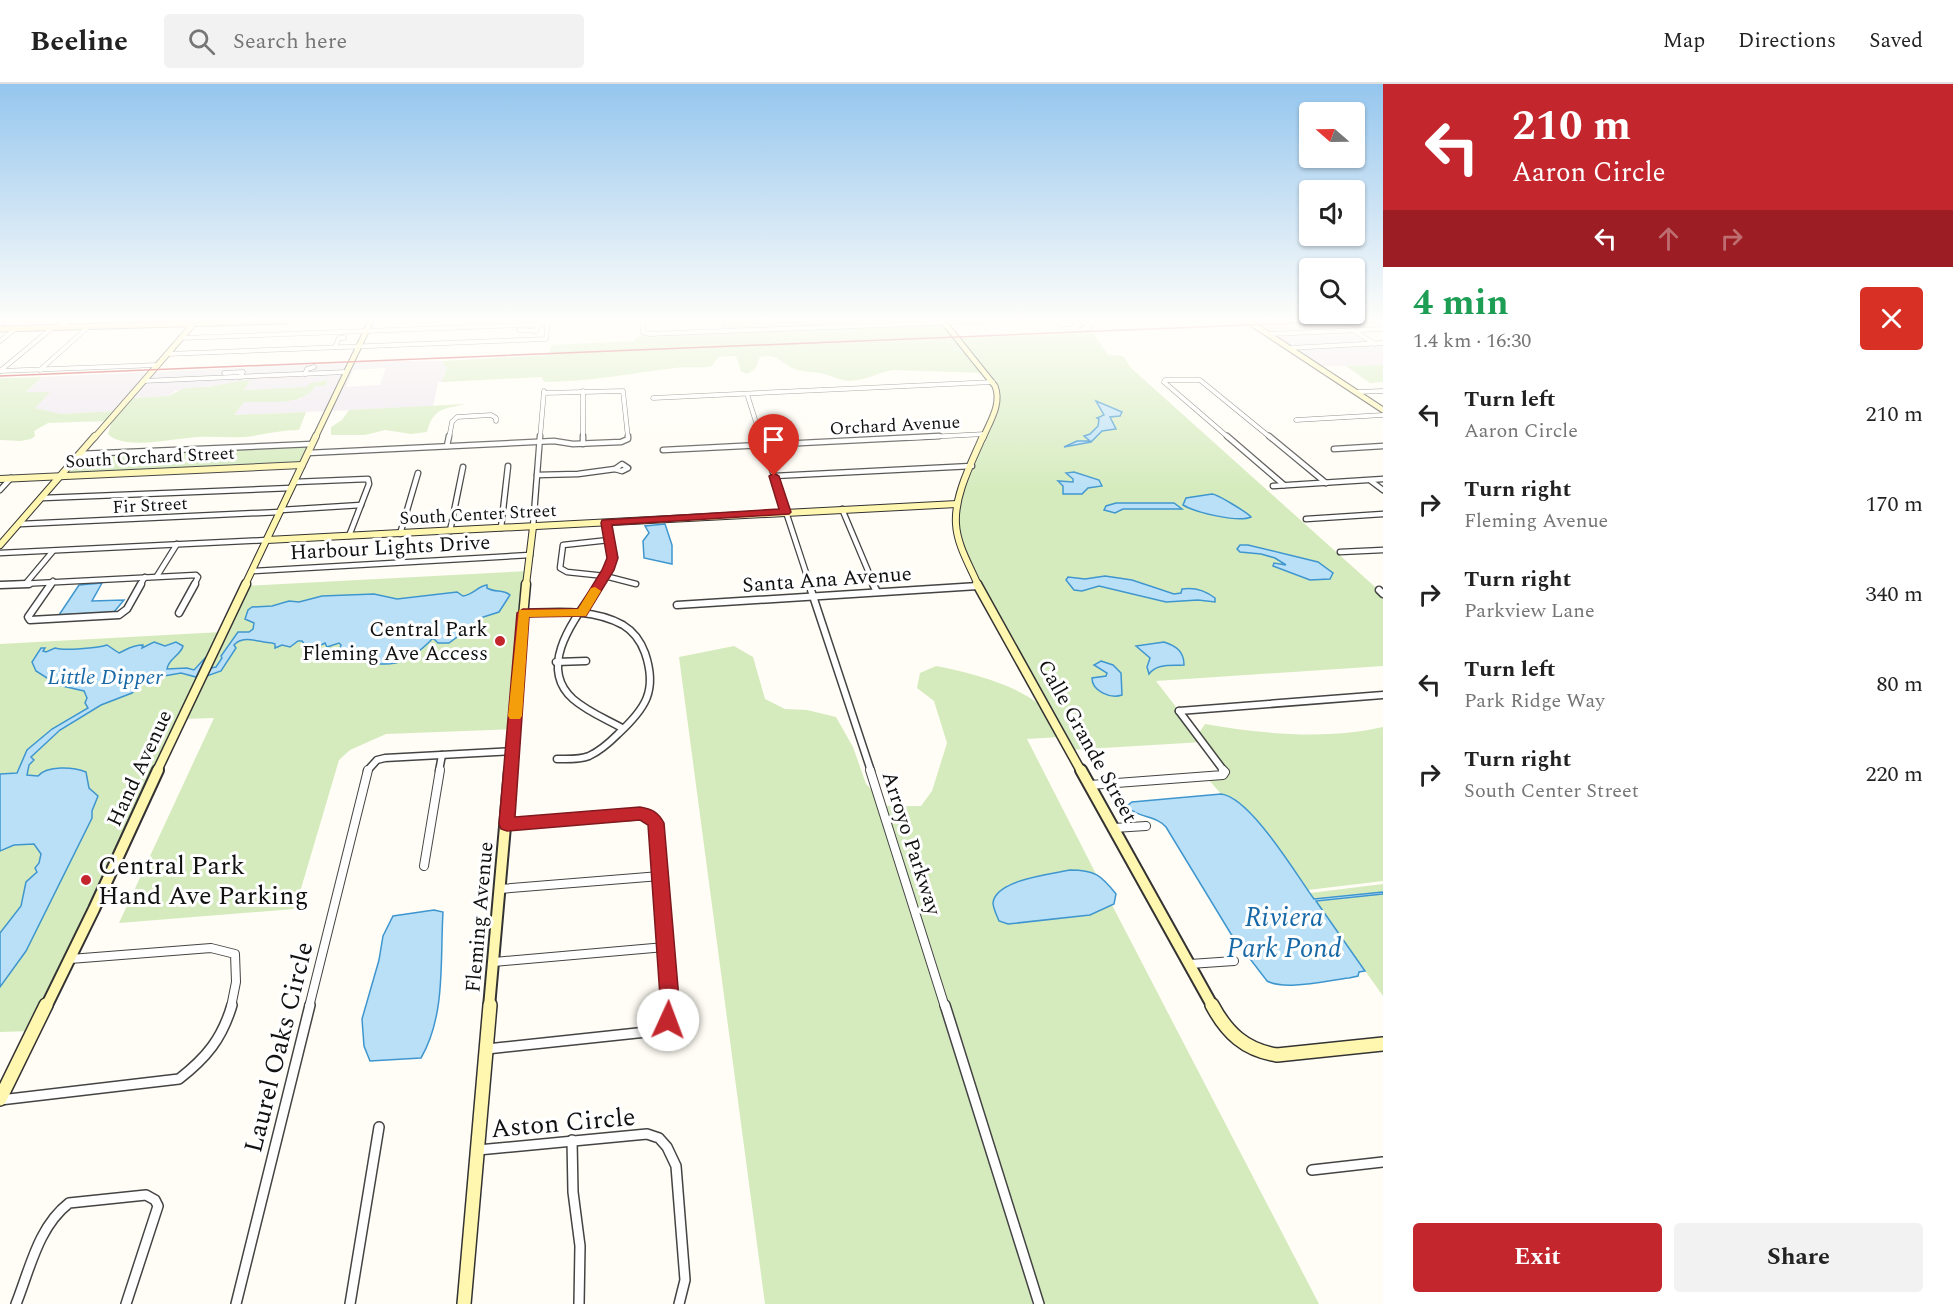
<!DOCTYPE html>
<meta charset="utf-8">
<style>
body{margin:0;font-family:Spectral,serif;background:#f2f2f2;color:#222;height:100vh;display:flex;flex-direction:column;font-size:22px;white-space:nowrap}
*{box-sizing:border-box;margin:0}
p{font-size:20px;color:#767676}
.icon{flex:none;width:33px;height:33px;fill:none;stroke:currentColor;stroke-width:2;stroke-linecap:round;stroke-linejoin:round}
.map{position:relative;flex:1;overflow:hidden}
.panel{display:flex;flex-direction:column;background:#fff;width:570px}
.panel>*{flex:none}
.top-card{background:#c4262e;color:#fff;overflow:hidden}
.needle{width:39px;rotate:290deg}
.fabs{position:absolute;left:1299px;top:18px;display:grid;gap:12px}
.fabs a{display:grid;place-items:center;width:66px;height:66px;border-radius:6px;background:#fff;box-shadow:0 2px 4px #0004;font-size:30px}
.pin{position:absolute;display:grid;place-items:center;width:51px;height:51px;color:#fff;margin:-62px -26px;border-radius:50% 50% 50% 0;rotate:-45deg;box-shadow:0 0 6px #0007}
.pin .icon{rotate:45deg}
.me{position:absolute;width:66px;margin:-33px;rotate:2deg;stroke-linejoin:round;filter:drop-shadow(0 0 4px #0008)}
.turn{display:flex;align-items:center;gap:21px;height:126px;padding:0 30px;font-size:27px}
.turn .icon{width:78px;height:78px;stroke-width:2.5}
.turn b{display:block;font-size:42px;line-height:51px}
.lanes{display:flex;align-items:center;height:57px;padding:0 30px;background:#0003;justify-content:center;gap:30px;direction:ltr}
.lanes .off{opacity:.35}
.round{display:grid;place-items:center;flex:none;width:63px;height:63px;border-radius:6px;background:#f2f2f2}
.summary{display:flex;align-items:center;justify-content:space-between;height:102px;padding:0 30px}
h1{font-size:36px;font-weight:700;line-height:45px;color:#1e9e55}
.primary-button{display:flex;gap:12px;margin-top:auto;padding:12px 30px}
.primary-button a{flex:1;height:69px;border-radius:6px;background:#c4262e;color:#fff;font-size:24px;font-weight:700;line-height:69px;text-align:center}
.primary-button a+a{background:#f2f2f2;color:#222}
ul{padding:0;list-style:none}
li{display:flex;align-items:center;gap:18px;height:90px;padding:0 30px}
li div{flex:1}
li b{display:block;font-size:22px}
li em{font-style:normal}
header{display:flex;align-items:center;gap:36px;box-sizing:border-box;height:84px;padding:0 30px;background:#fff;border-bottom:2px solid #e0e0e0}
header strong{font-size:28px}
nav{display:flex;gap:33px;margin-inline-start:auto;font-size:21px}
.search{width:420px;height:54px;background:#f2f2f2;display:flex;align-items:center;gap:15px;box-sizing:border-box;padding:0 21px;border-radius:6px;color:#767676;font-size:22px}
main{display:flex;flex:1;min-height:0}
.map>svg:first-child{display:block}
.industrial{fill:#eee6ef;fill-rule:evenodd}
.green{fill:#d5ebbd}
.water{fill:#b9e0f7;stroke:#3f96cf;stroke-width:1.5}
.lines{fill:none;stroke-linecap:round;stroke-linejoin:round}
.street-far4-casing{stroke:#444;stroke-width:5}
.street-far3-casing{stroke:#444;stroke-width:7}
.street-far2-casing{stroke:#444;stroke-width:9}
.street-far1-casing{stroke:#444;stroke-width:10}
.street-casing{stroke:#444;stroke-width:12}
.secondary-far4-casing{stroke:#333;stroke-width:7}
.secondary-far3-casing{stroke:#333;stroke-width:8}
.secondary-far2-casing{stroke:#333;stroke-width:11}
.secondary-far1-casing{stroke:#333;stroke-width:14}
.secondary-casing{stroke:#333;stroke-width:16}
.primary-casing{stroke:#222;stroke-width:7}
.street-far4{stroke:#fff;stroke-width:4}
.street-far3{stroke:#fff;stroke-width:4.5}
.street-far2{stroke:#fff;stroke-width:6}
.street-far1{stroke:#fff;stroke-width:8}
.street{stroke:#fff;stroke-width:9}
.secondary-far4{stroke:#fff6b0;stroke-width:5}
.secondary-far3{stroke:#fff6b0;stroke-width:6}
.secondary-far2{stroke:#fff6b0;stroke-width:8}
.secondary-far1{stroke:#fff6b0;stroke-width:10}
.secondary{stroke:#fff6b0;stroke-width:13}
.primary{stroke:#f9d66b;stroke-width:5}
.rail{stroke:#c4262e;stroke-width:1.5}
.route{fill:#c4262e;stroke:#7f191e;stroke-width:1.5}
.slow{fill:#f59e0b}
.poi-dot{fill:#c4262e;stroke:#fff;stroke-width:2}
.labels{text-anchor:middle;stroke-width:6;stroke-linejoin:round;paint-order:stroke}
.far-street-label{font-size:18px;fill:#111;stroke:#fff}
.street-label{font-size:21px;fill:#111;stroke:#fff}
.poi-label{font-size:21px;fill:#111;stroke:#fff;text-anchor:end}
.water-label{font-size:22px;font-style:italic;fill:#1768a6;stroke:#fff}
.near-poi-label{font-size:26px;fill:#111;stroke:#fff;text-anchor:start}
.near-street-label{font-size:26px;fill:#111;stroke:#fff}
.near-water-label{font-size:27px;font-style:italic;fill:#1768a6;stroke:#fff}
</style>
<header>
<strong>Beeline</strong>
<div class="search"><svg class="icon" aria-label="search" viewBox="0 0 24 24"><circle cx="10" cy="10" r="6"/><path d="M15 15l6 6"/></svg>Search here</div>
<nav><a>Map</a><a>Directions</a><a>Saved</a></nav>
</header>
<main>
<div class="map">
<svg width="1383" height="1220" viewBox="0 0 1383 1220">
<rect width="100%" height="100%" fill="#fffdf5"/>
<g class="industrial">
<path d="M1251 237H1383V244L1268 249Z"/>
<path d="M1352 247 1373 259 1291 263 1270 250Z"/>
<path d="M1383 260V281L1321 282 1294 264Z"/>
<path d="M394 277H444L447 282 442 298H438L433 322 330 327 352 279ZM386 284 380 301 346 303 353 286Z"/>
<path d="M349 279 345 288 307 289 309 285 315 282 306 284 303 289 242 292 243 288 222 289H241L239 292 146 296 153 288Z"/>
<path d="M149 288 115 327 61 330 34 324 49 308 26 309 42 293Z"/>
<path d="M344 289 326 327 234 331 244 318 302 315 268 305 243 306 250 297 175 307 168 312 133 314 123 326H119L144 298Z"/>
</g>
<g class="green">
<path d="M722 237H828L834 242 724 246 721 242Z"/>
<path d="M942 239 984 289 894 286C878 288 866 297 848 297 839 296 831 291 821 289 814 288 805 288 798 286 782 282 779 268 760 273L755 285 747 290 741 287 736 272 718 273 712 282C699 285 687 282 675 284 631 289 588 298 544 298L542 293 442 298 447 283 443 280V277L549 271 551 261 634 257 641 249Z"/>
<path d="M1093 249 1108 271 1123 272 1131 284 1383 510V582L1156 597 1203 658 1069 666 978 502 956 443 957 420 985 350 998 310 958 254Z"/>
<path d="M1383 281V298L1370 299 1346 282Z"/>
<path d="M42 293 26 308H50L35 324 61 330 115 327 106 337 48 339 34 347 35 352 31 355 20 357 0 356V294Z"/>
<path d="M247 296H250L244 306 307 303 310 299 328 296 325 302H315C304 323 266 317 244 318L234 331 306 328 299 346C280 346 263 351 244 353 229 354 213 352 198 353 175 354 124 367 108 350L112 337 133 314 168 312 185 304 207 303Z"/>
<path d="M466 320C443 325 433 324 427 348L411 350 385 346 365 351H331V343L342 336 349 326Z"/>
<path d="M309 361 301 380 64 391 80 371Z"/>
<path d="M528 487 514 645 386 650 350 666 339 676 295 825 119 839 214 634 181 635 33 947 0 948V560L222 548 244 502Z"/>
<path d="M734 562 753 573 765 615 785 625 807 626 836 633 853 663 866 700 874 708 1033 1220H765L679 573Z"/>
<path d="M936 582C967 588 1015 600 1040 621 1048 627 1054 644 1059 653L1027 655 1096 790C1068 780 1034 794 1007 801L996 831 999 837 1008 840 1090 831 1112 821 1319 1220H1044L884 720 887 722H921L932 707 947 659 934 617 917 604 920 589Z"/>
<path d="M1205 640C1263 650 1325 656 1383 643V797L1308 806 1252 730 1234 714 1221 710 1209 696 1226 694 1230 688 1199 649Z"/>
<path d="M1383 800V912L1310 809Z"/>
</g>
<g class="water">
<path d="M1096 317 1122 328 1120 332 1110 333 1116 345 1102 347 1091 358 1064 363 1077 357H1090L1084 352 1090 350 1098 342 1099 335 1097 334 1104 331Z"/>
<path d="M1074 388 1099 396 1102 402 1088 404 1082 410H1063V402L1058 397 1073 398V395L1066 389Z"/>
<path d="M1212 410C1217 410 1248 429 1251 433 1238 439 1194 428 1183 421L1186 414Z"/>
<path d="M1116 419H1174L1182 425H1123L1115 429 1104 426 1106 422Z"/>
<path d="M665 440 672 461V480L644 474 643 457 649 449 645 442Z"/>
<path d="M1240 461H1248L1318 478 1333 489 1330 495 1310 496 1273 482 1274 479 1286 481 1275 474 1261 470 1240 468 1237 465Z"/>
<path d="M1105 492 1132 496 1174 510 1181 509 1182 505C1194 503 1206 507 1215 514V518L1198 516 1166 518 1099 502 1082 507 1074 506 1066 496 1068 493 1085 495Z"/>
<path d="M102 499 92 517 124 516 114 528 59 531 79 501Z"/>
<path d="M487 501V504C495 509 503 505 510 511L499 528 480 534 477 544 464 548 449 559H438L433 554C404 585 389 583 349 575L354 572 352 570 350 571 339 567 341 561 339 559 327 563 325 559 319 562 305 561 302 557H298L290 563 282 561 275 564V560L272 559C260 559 244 550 234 561L236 564 221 587 207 592 211 584 216 583 222 574 221 572 238 548H249L253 545 254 539 245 535 248 526 252 523 272 522 289 517 299 518 322 512 374 510 397 515 457 508 463 512C474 510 478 502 487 501Z"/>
<path d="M154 558 165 562 176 558 183 562C181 571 168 575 167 585L187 584 194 586 206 573 196 593 181 589 147 595 132 609 101 621 60 646 31 673 34 676 29 681 27 691 38 692C47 681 74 683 86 688L89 704 98 712 92 727V734L26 867 0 903V849L21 822 26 798 37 788 35 784 39 779 41 770 34 760 14 761 0 767V690L17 689 27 666 52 645 88 624 85 619 87 614 84 607 58 601 36 587 32 578 41 564H45L43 567 46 568 55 564C64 567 97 564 107 561L119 569C128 565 132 561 143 561L142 564Z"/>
<path d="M1164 558C1176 562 1184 567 1184 581 1172 582 1157 579 1149 590L1147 583 1150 574 1136 562Z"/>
<path d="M1101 577 1113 581 1121 589 1122 611C1110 615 1092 607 1092 594L1106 592 1107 589 1094 581Z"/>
<path d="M1221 710C1250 713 1296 790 1314 815L1383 808V810L1316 817 1365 887 1359 888 1358 892 1349 894C1328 896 1285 907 1267 897L1231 850 1166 743C1156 731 1136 734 1127 722L1132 718Z"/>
<path d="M1070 786C1095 786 1101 791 1116 810L1114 820 1090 831 1008 840 999 837C997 832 993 824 993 819 995 796 1051 790 1070 786Z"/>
<path d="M434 826 443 828C440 876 446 931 421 974L370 977 364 962 362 935 379 876 383 852 393 832Z"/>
</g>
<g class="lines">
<g class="street-far4-casing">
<g id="street-far4">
<path d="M642 237 643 248 649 250 985 237"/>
<path d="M1058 237 1062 241 1071 240 1067 237"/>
<path d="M1082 237 1090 244 1082 245"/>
<path d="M0 240 4 237"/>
<path d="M62 241 68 237"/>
<path d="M519 246 536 247 538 241"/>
<path d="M1353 246 1375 260"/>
<path d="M1268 250 1383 245"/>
<path d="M181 254 548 240"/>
<path d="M0 257 15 245"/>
<path d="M335 263 339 254H344"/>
<path d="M1289 264 1383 259"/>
<path d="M167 270 546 255 548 237"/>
<path d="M40 286 88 243"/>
<path d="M0 287 157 281"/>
<path d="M0 287 52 244"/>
<path d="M224 289 243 288 240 293"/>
<path d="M305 290 307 285 314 283"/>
<path d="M143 297 346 288"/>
<path d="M583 307V354"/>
<path d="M1356 308 1383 307"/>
<path d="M544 309 623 307 628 354"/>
<path d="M747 310 761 354"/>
<path d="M653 314 993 298"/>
<path d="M1296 336 1383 331"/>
<path d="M449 354 452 338 457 333 491 331 496 334V337"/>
<path d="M540 354 544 307"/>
<path d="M908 354 985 350"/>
<path d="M1229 354 1164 298 1165 296H1200L1271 354"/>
</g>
</g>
<g class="street-far3-casing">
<g id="street-far3">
<path d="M583 352V360"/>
<path d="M761 352 810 501"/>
<path d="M1227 352 1284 401"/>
<path d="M1269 352 1326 399"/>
<path d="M447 362 449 352"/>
<path d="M1334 365 1383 362"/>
<path d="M663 366 939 352"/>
<path d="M308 369 554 357 573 360 621 358 628 355V352"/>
<path d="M79 370 312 360"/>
<path d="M622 380 628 384 622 387 615 385Z"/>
<path d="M537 391 578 390 615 385"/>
<path d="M774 392 972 382"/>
<path d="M1371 397 1383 406"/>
<path d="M294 398 368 395 369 400 349 452"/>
<path d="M1273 402 1383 395"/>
<path d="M0 406 11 394"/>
<path d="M43 414 291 404"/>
<path d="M842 425 874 501"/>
<path d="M281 426 361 421"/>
<path d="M1306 435 1383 430"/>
<path d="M21 440 280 428"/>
<path d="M533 443 540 352"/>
<path d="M501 444 508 382"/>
<path d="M450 447 463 383"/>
<path d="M400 450 418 389"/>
<path d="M609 456 563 461 560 484 567 488 605 492 636 500"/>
<path d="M1340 468 1383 466"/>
<path d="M0 469 267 456"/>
<path d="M252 487 530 471"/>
<path d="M157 492 177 460"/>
<path d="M27 498 53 467"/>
<path d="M0 501 196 491 198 493 194 501"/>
<path d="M50 501 53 497"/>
<path d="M140 501 145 493"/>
<path d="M598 501C615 476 613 467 606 439"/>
</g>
</g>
<g class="street-far2-casing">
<g id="street-far2">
<path d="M51 500 28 533 30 536 119 531 127 525 141 500"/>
<path d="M599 500C578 531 535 581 573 615 588 628 606 635 622 644"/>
<path d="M809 500 871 687"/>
<path d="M873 500 877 508"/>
<path d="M0 501 29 500"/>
<path d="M1379 506 1383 510"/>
<path d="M677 521 978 502"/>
<path d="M179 529 195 500"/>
<path d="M523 529C555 528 593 524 623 541 633 547 641 558 645 569 658 607 645 625 618 650 610 658 600 667 589 672 579 676 568 675 557 675"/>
<path d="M556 578 586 577"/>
<path d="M1179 627 1383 611"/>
<path d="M1179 627 1224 687"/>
<path d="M367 687 377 676 385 674 513 667"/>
<path d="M439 687 442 671"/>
</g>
</g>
<g class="street-far1-casing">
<g id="street-far1">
<path d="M870 686 945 923"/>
<path d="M1090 701 1223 691 1225 688 1223 686"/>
<path d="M507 740 649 731 656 739 670 923"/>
<path d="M1114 744 1146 742"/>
<path d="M424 782 440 686"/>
<path d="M500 805 660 792"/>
<path d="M70 875 211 864 235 870 236 898 231 923"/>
<path d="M494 878 665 863"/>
<path d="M1190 880 1234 877"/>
<path d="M309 923 368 686"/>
</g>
</g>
<g class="street-casing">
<g id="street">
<path d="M945 921 1039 1220"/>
<path d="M487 965 656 947 664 943 670 927V921"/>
<path d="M0 1016 179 995C206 974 222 955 232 921"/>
<path d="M572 1056 573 1108 580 1162 579 1220"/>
<path d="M478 1066 647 1050 659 1054 667 1063 676 1082 685 1196 679 1220"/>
<path d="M1312 1086 1383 1078"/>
<path d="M16 1220C30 1185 38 1143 69 1119L146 1111 155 1116 158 1122 126 1220"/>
<path d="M236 1220 310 921"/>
<path d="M350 1220 379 1043"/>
</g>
</g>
<g class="secondary-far4-casing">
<g id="secondary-far4">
<path d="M943 237 995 302C1002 320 990 337 983 354"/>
<path d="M1248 237 1383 326"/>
<path d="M94 354 196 237"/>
<path d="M315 354 371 237"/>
</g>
</g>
<g class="secondary-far3-casing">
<g id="secondary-far3">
<path d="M0 395 302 381"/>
<path d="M267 456 957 420"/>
<path d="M0 461 95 352"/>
<path d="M245 501 316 352"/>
<path d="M526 501 533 443"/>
<path d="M978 501C970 482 957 461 956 440 954 411 972 378 983 352"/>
</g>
</g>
<g class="secondary-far2-casing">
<g id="secondary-far2">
<path d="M977 500 1081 687"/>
<path d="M157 687 246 500"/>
<path d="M509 687 526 500"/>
</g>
</g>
<g class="secondary-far1-casing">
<g id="secondary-far1">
<path d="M1081 686 1213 923"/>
<path d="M46 923 94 825 158 686"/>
<path d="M489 923 510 686"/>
</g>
</g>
<g class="secondary-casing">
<g id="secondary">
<path d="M1212 921C1227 949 1245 966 1277 971L1383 960"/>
<path d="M0 1015 46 921"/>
<path d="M464 1220 490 921"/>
</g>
</g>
<g class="primary-casing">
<path id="primary" d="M0 245 285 237"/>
</g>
<use href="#street-far4" class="street-far4"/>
<use href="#street-far3" class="street-far3"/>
<use href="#street-far2" class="street-far2"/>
<use href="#street-far1" class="street-far1"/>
<use href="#street" class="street"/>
<use href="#secondary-far4" class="secondary-far4"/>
<use href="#secondary-far3" class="secondary-far3"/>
<use href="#secondary-far2" class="secondary-far2"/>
<use href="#secondary-far1" class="secondary-far1"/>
<use href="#secondary" class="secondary"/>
<use href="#primary" class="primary"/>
<path class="rail" d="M0 292 1347 237"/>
</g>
<linearGradient id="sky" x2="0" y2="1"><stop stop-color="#95c6ee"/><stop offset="0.58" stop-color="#fffefa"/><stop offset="1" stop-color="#fffefa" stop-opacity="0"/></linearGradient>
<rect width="1383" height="407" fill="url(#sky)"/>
<path class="route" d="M774 389 779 392 791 428 789 430 612 441 618 474 614 486 586 532 529 533 515 733 640 723C652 725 658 728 664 739L680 927 675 943 668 946 661 943 658 936 661 927 648 741 640 736 507 747 501 745 499 740 517 529 523 525H578L602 486 607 474 601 439 602 436 779 425 769 392Z"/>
<path class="slow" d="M595 503 601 507 586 532 529 533 522 632 520 635H510L508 632 519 526 578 525 591 504Z"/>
<g class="poi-dot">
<circle cx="500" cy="557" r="6"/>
<circle cx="86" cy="796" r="6"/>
</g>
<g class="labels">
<g class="far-street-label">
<text transform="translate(895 341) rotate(-3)" y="6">Orchard Avenue</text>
<text transform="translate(150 373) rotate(-3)" y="6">South Orchard Street</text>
<text transform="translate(150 421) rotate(-3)" y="6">Fir Street</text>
<text transform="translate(478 430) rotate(-3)" y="6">South Center Street</text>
</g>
<g class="street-label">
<text transform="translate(390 463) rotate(-3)" y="7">Harbour Lights Drive</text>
<text transform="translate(827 495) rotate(-4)" y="7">Santa Ana Avenue</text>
<text transform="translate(1088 657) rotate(61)" y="7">Calle Grande Street</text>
<text transform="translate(139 684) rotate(-65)" y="7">Hand Avenue</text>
<text transform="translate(912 759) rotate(72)" y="7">Arroyo Parkway</text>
<text transform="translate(479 833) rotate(-85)" y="7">Fleming Avenue</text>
</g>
<g class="poi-label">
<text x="488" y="552">Central Park<tspan x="488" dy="24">Fleming Ave Access</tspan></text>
</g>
<g class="water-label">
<text x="105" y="600">Little Dipper</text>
</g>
<g class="near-poi-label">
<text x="98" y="790">Central Park<tspan x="98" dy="30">Hand Ave Parking</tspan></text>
</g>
<g class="near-street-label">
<text transform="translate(278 963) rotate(-76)" y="9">Laurel Oaks Circle</text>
<text transform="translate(563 1038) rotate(-5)" y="9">Aston Circle</text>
</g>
<g class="near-water-label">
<text x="1284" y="842">Riviera<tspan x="1284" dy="31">Park Pond</tspan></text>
</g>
</g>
</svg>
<div class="fabs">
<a><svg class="needle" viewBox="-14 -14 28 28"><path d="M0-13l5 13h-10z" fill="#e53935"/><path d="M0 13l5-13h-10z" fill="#767676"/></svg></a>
<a><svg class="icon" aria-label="sound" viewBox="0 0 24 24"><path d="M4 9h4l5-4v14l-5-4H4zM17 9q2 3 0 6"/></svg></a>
<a><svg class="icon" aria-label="search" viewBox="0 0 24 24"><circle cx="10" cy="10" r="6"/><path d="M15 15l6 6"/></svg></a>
</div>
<div class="pin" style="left:774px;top:392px;background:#d93025"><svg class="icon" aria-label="arrive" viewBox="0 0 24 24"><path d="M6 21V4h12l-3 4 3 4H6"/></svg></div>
<svg class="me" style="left:668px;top:936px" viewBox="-20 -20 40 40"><circle r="19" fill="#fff"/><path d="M0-13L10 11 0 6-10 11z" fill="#c4262e"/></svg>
</div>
<section class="panel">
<div class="top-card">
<div class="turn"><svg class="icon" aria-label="left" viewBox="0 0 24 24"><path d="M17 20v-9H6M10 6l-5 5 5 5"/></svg><div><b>210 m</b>Aaron Circle</div></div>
<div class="lanes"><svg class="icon" aria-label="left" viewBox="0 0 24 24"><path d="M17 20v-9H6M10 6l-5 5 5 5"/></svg><svg class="icon off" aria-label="ahead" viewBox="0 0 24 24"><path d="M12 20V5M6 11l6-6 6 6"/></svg><svg class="icon off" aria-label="right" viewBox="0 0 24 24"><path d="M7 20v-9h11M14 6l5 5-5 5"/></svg></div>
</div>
<div class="summary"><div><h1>4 min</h1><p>1.4 km · 16:30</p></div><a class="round" style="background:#d93025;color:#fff"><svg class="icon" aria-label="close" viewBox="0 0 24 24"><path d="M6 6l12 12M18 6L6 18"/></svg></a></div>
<ul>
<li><svg class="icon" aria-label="left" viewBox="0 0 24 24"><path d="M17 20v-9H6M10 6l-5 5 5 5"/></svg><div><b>Turn left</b><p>Aaron Circle</p></div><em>210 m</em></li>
<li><svg class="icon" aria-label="right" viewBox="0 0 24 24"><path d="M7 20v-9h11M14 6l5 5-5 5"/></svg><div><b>Turn right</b><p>Fleming Avenue</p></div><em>170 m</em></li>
<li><svg class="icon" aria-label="right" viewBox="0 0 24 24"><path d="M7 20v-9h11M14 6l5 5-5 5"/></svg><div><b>Turn right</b><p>Parkview Lane</p></div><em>340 m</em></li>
<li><svg class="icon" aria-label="left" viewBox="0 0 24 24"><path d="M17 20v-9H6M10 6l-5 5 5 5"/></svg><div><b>Turn left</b><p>Park Ridge Way</p></div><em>80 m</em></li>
<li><svg class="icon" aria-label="right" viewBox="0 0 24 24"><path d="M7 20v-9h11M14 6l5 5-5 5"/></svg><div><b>Turn right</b><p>South Center Street</p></div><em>220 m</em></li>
</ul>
<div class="primary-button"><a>Exit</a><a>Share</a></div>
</section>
</main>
